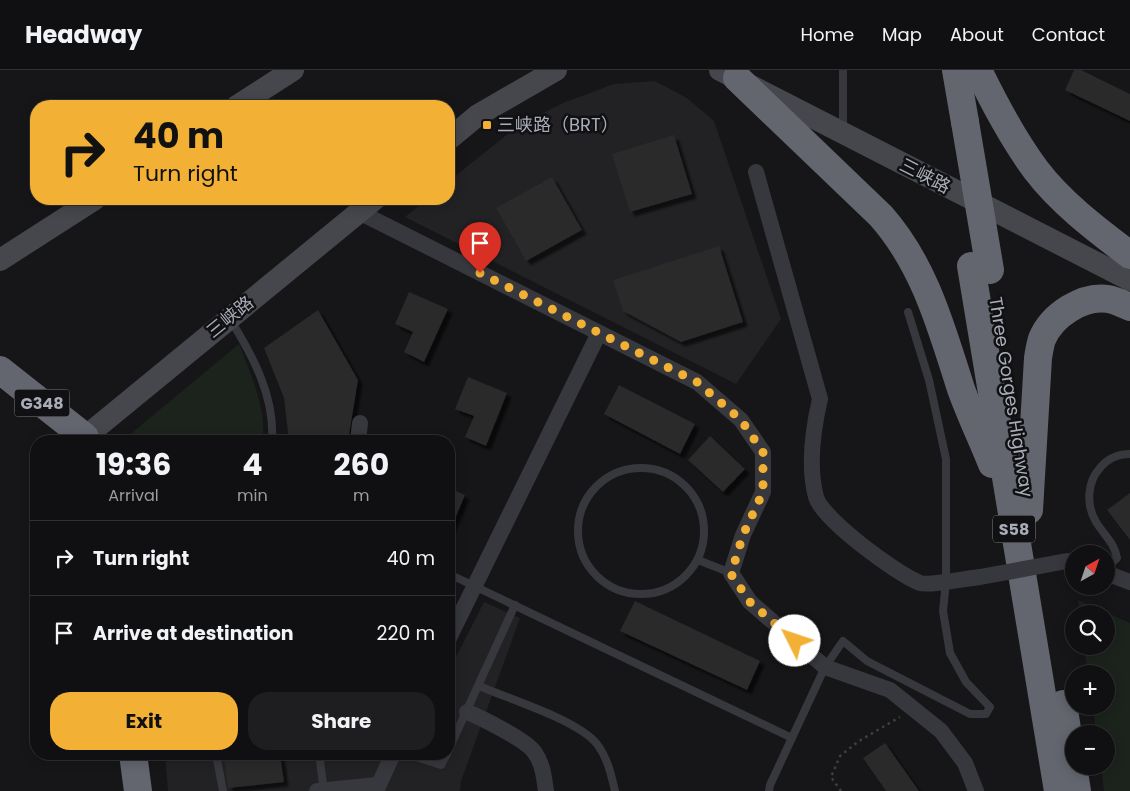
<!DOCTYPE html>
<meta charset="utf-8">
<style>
body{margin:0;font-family:Poppins,"Noto Sans SC",sans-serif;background:#1e1e20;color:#f1f3f6;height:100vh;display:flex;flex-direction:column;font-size:19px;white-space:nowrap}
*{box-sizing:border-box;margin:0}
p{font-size:16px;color:#9c9d9f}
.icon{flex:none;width:28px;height:28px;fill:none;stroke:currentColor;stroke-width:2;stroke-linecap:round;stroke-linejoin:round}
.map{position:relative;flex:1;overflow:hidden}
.side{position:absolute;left:30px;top:365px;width:425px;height:325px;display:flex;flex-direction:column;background:#101012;border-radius:20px;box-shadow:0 2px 12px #0003,0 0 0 1px #303032}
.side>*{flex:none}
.banner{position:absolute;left:30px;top:30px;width:425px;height:105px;border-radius:20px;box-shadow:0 2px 12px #0003,0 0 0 1px #303032;background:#f2b134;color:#111;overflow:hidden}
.needle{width:32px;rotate:40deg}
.fabs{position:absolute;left:1065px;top:475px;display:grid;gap:10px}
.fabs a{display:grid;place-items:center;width:50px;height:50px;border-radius:50%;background:#101012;box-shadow:0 2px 12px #0003,0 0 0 1px #303032;font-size:25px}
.pin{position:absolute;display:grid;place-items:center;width:42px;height:42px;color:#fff;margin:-51px -21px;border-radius:50% 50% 50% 0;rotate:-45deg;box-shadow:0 0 5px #0007}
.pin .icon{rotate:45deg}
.me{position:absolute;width:55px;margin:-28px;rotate:311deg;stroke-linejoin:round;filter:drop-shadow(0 0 4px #0008)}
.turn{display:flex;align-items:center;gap:18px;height:105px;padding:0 20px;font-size:22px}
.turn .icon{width:65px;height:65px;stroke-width:2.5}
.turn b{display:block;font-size:35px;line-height:42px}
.eta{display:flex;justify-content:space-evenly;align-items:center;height:85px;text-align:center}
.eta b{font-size:30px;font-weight:700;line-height:35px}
.action{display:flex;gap:10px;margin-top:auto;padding:10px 20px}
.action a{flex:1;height:58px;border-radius:20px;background:#f2b134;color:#111;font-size:20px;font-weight:700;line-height:58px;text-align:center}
.action a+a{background:#1e1e20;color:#f1f3f6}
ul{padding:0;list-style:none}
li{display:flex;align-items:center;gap:15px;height:75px;padding:0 20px;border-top:1px solid #303032}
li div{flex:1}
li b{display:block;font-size:19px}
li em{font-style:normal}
header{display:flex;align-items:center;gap:30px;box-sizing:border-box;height:70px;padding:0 25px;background:#101012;border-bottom:1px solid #303032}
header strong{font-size:24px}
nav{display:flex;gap:28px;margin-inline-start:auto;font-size:18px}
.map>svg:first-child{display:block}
.built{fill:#222225}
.green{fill:#1c231d}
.building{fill:#29292c;filter:url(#shadow)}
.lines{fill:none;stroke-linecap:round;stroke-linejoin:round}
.path{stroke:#3d3f44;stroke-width:2.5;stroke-dasharray:2.5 4;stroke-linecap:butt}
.lane{stroke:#37383d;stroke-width:8}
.street{stroke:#37383d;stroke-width:16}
.secondary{stroke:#45474d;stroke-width:22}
.highway{stroke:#63666e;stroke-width:28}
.street-bridge{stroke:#37383d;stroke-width:16}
.highway-bridge{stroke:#63666e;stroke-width:28}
.route{stroke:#f2b134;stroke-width:9;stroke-dasharray:0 16.2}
.poi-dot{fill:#f2b134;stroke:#111113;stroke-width:2}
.labels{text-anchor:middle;stroke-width:5;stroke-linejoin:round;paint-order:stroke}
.shield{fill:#111113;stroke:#7b7e86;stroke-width:1}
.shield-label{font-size:16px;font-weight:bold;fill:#a8adb8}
.poi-label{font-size:18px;fill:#a8adb8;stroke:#111113;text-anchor:start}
.street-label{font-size:18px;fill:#a8adb8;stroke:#111113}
</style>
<header>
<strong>Headway</strong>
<nav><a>Home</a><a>Map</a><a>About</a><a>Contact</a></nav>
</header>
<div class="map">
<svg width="1130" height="721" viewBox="0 0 1130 721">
<defs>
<filter id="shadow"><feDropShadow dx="4.5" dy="4.5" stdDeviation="1" flood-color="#0009"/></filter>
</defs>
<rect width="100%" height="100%" fill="#161618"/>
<g class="built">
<path d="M655 11 687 28 714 51 781 249 736 314 405 147 427 129H449V111L519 55 563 33 614 14Z"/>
<path d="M484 532 520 548 461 711 460 721H168L165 684H449V601Z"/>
</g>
<g class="green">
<path d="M239 274C251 305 266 337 263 371H122Z"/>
<path d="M1078 530 1130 553V721H1104L1101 696H1106V664H1096L1093 636H1106V604H1088L1084 576H1106V544H1080Z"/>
</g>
<g class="building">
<path d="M1074 0H1081L1130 24V51L1065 20Z"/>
<path d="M674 65 692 124 630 142 612 84Z"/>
<path d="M552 107 582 160 526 191 496 138Z"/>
<path d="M719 176 743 252 681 272 623 241 613 210Z"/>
<path d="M409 222 448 239 424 292 404 282 413 262 395 254Z"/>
<path d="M318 240 358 310 348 371H289L284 328 264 278Z"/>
<path d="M468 307 507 323 486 376 465 367 474 346 455 339Z"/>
<path d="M619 315 695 354 680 384 604 344Z"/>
<path d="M710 366 745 399 723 422 688 390Z"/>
<path d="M449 418 465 425 449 463Z"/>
<path d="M1130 423V470L1107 440Z"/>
<path d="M635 531 760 591 747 620 620 561Z"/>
<path d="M885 673 919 721H886L863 688Z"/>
<path d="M224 684H280L284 712 228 718Z"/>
</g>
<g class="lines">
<path class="path" d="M841 721 831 707 840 686 859 671 900 647"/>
<g class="lane">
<path d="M843 0V60"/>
<path d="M230 249C253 286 275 327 272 371"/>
<circle cx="641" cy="461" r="63"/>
<path d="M698 490 731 503"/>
<path d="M1106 498 1117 488C1114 472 1104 465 1096 452 1086 435 1087 412 1100 398 1108 388 1117 384 1130 384"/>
<path d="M449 504 792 668"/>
<path d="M479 616C509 629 578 650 597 674 608 689 611 704 615 721"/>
<path d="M449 679 515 535"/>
<path d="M216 684 223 721"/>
<path d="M319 684 324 721"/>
<path d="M407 684 441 695 447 684"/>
<path d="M769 721 770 715 825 597 843 571 867 591 970 644H986L990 637 966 612 950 583 943 541 946 511V389L929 310 908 242"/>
</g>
<g class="street">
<path d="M756 102 820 329C813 359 808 397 816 427 822 449 898 505 920 513 929 516 969 508 980 507"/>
<path d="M359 142 697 312 741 350 763 382V422L743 465 731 503 750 532 825 597 890 620 941 661 965 693 976 721"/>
<path d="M358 371 360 353"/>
<path d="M1106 503 1130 512"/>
<path d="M449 568 599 263"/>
<path d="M467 642C482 648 528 671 535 683 543 694 544 708 546 721"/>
<path d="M317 721 377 715"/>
<path d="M376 721 393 684"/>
</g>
<g class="secondary">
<path d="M720 0 1130 210"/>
<path d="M237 36 293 0"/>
<path d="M449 69 478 45 556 0"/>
<path d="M0 190 95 129"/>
<path d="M85 367 375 129"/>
</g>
<g class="highway">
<path d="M956 0 965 52"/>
<path d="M978 0C995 35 1013 69 1036 100 1061 133 1097 160 1130 185"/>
<path d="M737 8 881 146C925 196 941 257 961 319 970 344 982 369 992 394"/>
<path d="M971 196 1058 721"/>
<path d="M0 300 85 367 86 371"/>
<path d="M1029 440 1038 288C1039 282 1040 275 1042 269 1052 245 1083 225 1108 229 1115 230 1123 234 1130 237"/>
<path d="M1063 634 1077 721"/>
<path d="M133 684 138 721"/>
</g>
<path class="street-bridge" d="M980 507 1067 491"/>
<path class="highway-bridge" d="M965 52 990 200"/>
</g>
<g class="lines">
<path class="route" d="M480 203 697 312 741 350 763 382V422L743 465 731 504 750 532 795 571"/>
</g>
<rect class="poi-dot" x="482" y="50" width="10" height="10" rx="2.5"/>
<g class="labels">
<g class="shield">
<rect x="14.5" y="319.5" width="55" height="27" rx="4"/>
<rect x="993" y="445.5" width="42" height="27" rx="4"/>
</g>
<g class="shield-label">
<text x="42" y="339">G348</text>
<text x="1014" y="465">S58</text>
</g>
<g class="poi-label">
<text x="497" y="61">三峡路（BRT）</text>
</g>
<g class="street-label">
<text transform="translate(925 106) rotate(27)" y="6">三峡路</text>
<text transform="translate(230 247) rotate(-39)" y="6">三峡路</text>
<text transform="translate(1011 327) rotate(81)" y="6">Three Gorges Highway</text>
</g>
</g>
</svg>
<div class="fabs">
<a><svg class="needle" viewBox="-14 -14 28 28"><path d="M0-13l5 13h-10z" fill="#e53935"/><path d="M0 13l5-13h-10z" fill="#9c9d9f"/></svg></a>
<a><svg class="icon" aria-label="search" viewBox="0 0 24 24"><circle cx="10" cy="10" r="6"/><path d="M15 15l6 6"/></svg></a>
<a>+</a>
<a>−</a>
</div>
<div class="pin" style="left:480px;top:203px;background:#d93025"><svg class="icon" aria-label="arrive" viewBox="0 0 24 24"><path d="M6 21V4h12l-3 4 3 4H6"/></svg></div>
<svg class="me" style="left:795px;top:571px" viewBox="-20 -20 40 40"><circle r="19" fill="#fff"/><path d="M0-13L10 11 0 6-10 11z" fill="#f2b134"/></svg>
<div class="banner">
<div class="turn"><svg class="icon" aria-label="right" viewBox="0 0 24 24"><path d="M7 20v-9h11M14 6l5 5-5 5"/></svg><div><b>40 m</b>Turn right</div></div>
</div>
<section class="side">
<div class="eta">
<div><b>19:36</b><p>Arrival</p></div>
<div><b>4</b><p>min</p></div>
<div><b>260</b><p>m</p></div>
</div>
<ul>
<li><svg class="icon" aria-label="right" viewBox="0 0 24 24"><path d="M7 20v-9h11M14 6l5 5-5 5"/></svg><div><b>Turn right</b></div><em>40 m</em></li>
<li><svg class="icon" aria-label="arrive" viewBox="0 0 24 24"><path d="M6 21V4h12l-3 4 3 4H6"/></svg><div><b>Arrive at destination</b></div><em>220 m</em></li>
</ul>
<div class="action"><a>Exit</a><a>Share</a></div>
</section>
</div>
